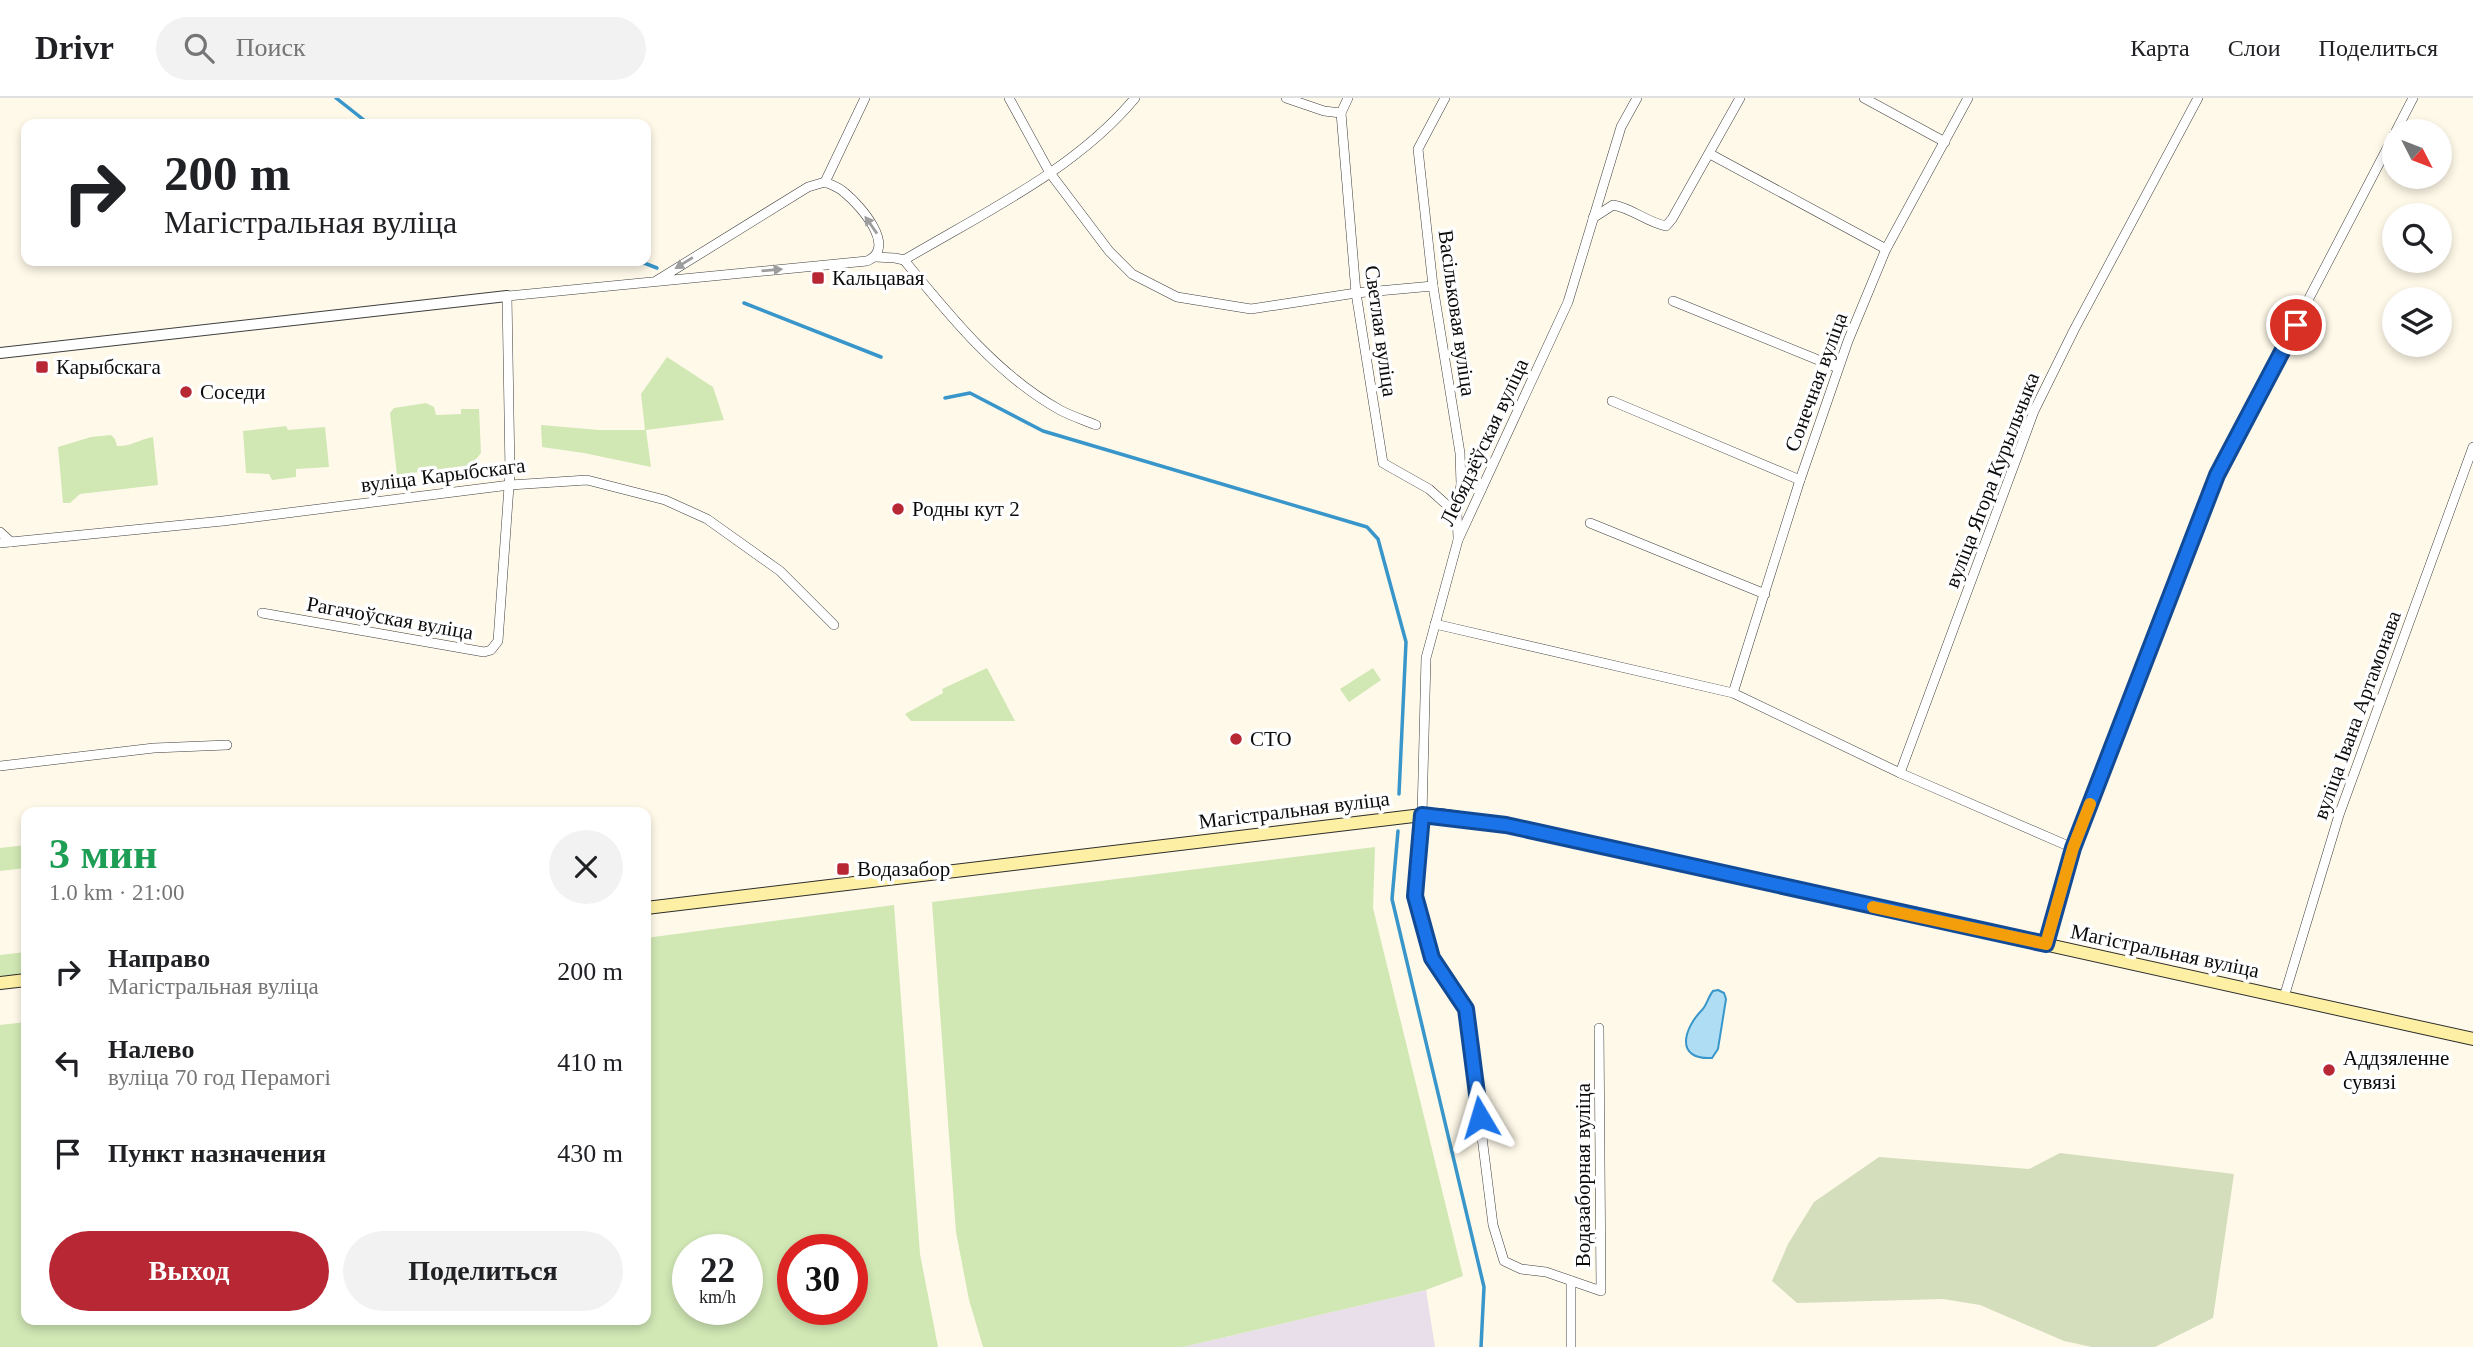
<!DOCTYPE html>
<html lang="ru">
<meta charset="utf-8">
<style>
body{margin:0;font-family:"Times New Roman",serif;background:#f2f2f2;color:#202124;height:100vh;display:flex;flex-direction:column;font-size:26px;white-space:nowrap}
*{box-sizing:border-box;margin:0}
p{font-size:23px;color:#757577}
.icon{flex:none;width:38px;height:38px;fill:none;stroke:currentColor;stroke-width:2;stroke-linecap:round;stroke-linejoin:round}
.map{position:relative;flex:1;overflow:hidden}
.side{position:absolute;left:21px;top:709px;width:630px;height:518px;display:flex;flex-direction:column;background:#fff;border-radius:14px;box-shadow:0 4px 10px #0003}
.side>*{flex:none}
.banner{position:absolute;left:21px;top:21px;width:630px;height:147px;border-radius:14px;box-shadow:0 4px 10px #0003;background:#fff;color:#202124;overflow:hidden}
.needle{width:46px;rotate:132deg}
.tools{position:absolute;left:2382px;top:21px;display:grid;gap:14px}
.tools a{display:grid;place-items:center;width:70px;height:70px;border-radius:50%;background:#fff;box-shadow:0 4px 10px #0003;font-size:35px}
.speed{position:absolute;left:672px;top:1136px;display:flex;gap:14px;font-size:35px;font-weight:700;text-align:center}
.speed>*{display:grid;place-content:center;width:91px;height:91px;border-radius:50%;background:#fff;box-shadow:0 4px 10px #0003;line-height:1}
.speed small{font-size:18px;font-weight:400}
.speed .limit{border:10px solid #d22;background:#fff;color:#111}
.pin{position:absolute;display:grid;place-items:center;width:60px;height:60px;color:#fff;margin:-30px;border:4px solid #fff;border-radius:50%;box-shadow:0 2px 7px #0007}
.me{position:absolute;width:77px;margin:-38px;rotate:353deg;stroke-linejoin:round;filter:drop-shadow(0 0 5px #0008)}
.turn{display:flex;align-items:center;gap:24px;height:147px;padding:0 28px;font-size:32px}
.turn .icon{width:91px;height:91px;stroke-width:2.5}
.turn b{display:block;font-size:49px;line-height:60px}
.round{display:grid;place-items:center;flex:none;width:74px;height:74px;border-radius:37px;background:#f2f2f2}
.summary{display:flex;align-items:center;justify-content:space-between;height:119px;padding:0 28px}
h1{font-size:42px;font-weight:800;line-height:52px;color:#1e9e55}
.cta{display:flex;gap:14px;margin-top:auto;padding:14px 28px}
.cta a{flex:1;height:80px;border-radius:42px;background:#b72734;color:#fff;font-size:28px;font-weight:800;line-height:80px;text-align:center}
.cta a+a{background:#f2f2f2;color:#202124}
ul{padding:0;list-style:none}
li{display:flex;align-items:center;gap:21px;height:91px;padding:0 28px}
li div{flex:1}
li b{display:block;font-size:26px}
li em{font-style:normal}
header{display:flex;align-items:center;gap:42px;box-sizing:border-box;height:98px;padding:0 35px;background:#fff;border-bottom:2px solid #e0e0e0}
header strong{font-size:33px}
nav{display:flex;gap:38px;margin-inline-start:auto;font-size:24px}
.search{width:490px;height:63px;background:#f2f2f2;display:flex;align-items:center;gap:18px;box-sizing:border-box;padding:0 24px;border-radius:38px;color:#757577;font-size:26px}
.map>svg:first-child{display:block}
.industrial{fill:#e8dfea}
.green{fill:#d1e7b4;fill-rule:evenodd}
.cemetery{fill:#d5debc}
.water{fill:#afdef4;stroke:#3896ca;stroke-width:2}
.lines{fill:none;stroke-linecap:round;stroke-linejoin:round}
.stream{stroke:#3896ca;stroke-width:3.5}
.minor-casing{stroke:#3e3e3e;stroke-width:10}
.tertiary-casing{stroke:#3e3e3e;stroke-width:12}
.secondary-casing{stroke:#2d2d2d;stroke-width:14}
.minor{stroke:#fff;stroke-width:9}
.tertiary{stroke:#fff;stroke-width:10}
.secondary{stroke:#fdf0a5;stroke-width:12}
.oneway{fill:#9d9d9d}
.route-casing{stroke:#114b97;stroke-width:18}
.route{stroke:#1a73e8;stroke-width:12}
.slow{stroke:#f59e0b;stroke-width:12}
.poi-dot{fill:#b72734;stroke:#fff;stroke-width:2.5}
.labels{text-anchor:middle;stroke-width:7;stroke-linejoin:round;paint-order:stroke}
.poi-label{font-size:21px;fill:#0b0b0b;stroke:#fff;text-anchor:start}
.street-label{font-size:21px;fill:#0b0b0b;stroke:#fff}
</style>
<header>
<strong>Drivr</strong>
<div class="search"><svg class="icon" aria-label="search" viewBox="0 0 24 24"><circle cx="10" cy="10" r="6"/><path d="M15 15l6 6"/></svg>Поиск</div>
<nav><a>Карта</a><a>Слои</a><a>Поделиться</a></nav>
</header>
<div class="map">
<svg width="2473" height="1249" viewBox="0 0 2473 1249">
<rect width="100%" height="100%" fill="#fff9e9"/>
<path class="industrial" d="M1426 1192 1435 1249H1183Z"/>
<g class="green">
<path d="M667 259 713 289 724 322 646 332 651 369 584 355 542 349 541 327 599 332H645L641 296Z"/>
<path d="M426 305 434 309 436 317 461 316V311H479L481 355 471 367 397 377 390 315 394 310Z"/>
<path d="M286 328 288 332 325 329 329 369 296 371V379L272 382 269 376 246 375 243 333Z"/>
<path d="M111 337 115 341 117 348C130 349 140 341 153 339L158 387 80 396 70 405H63L58 349 91 339Z"/>
<path d="M987 570 1015 623H911L905 616 943 595 942 591Z"/>
<path d="M1373 570 1381 582 1349 604 1340 591Z"/>
<path d="M26 747V770L0 773V750Z"/>
<path d="M1375 749 1373 810 1463 1178 1426 1192 1183 1249H983L969 1202 956 1134 932 804Z"/>
<path d="M894 807 920 1156 938 1249H0V927L26 924V1222H646V840ZM688 1152H747V1211H688ZM793 1152H852V1211H793Z"/>
<path d="M26 854V878L0 881V857Z"/>
</g>
<path class="cemetery" d="M2060 1055 2234 1076 2213 1220 2155 1249H2092L2064 1243 1980 1207 1943 1201 1797 1205 1772 1183 1788 1146 1814 1104 1879 1059 2029 1071Z"/>
<path class="water" d="M1718 892 1724 895 1726 901 1718 951 1712 960C1674 962 1684 930 1702 912 1707 907 1708 899 1713 893Z"/>
<g class="lines">
<g class="stream">
<path d="M336 0 369 26"/>
<path d="M639 163 657 170"/>
<path d="M744 205 881 259"/>
<path d="M945 300 970 295 1043 333 1367 429 1378 441 1406 544 1399 696"/>
<path d="M1398 733 1392 801 1484 1189 1481 1249"/>
</g>
<g class="minor-casing">
<g id="minor">
<path d="M1009 0 1050 75 1109 153 1132 176 1177 199 1251 211 1356 195 1433 188"/>
<path d="M1286 0 1324 13 1341 15"/>
<path d="M1348 0 1341 15 1356 195 1383 365 1429 391 1457 416"/>
<path d="M1445 0 1418 51 1433 188 1460 355 1461 386 1457 416 1458 440"/>
<path d="M1864 0 1945 44"/>
<path d="M2396 33 2413 0"/>
<path d="M1710 56 1886 151"/>
<path d="M825 84 865 0"/>
<path d="M1593 120 1613 107C1632 110 1646 124 1666 128L1672 121 1740 0"/>
<path d="M875 159 895 160 904 162"/>
<path d="M904 162C983 115 1075 72 1135 0"/>
<path d="M904 162C949 217 997 277 1060 312 1071 318 1084 322 1096 327"/>
<path d="M1673 203 1838 270"/>
<path d="M1612 303 1800 382"/>
<path d="M1461 386 1481 392"/>
<path d="M1590 425 1765 496"/>
<path d="M0 434 11 444"/>
<path d="M0 445 223 423 510 387 587 382 665 402 707 421 780 473 834 527"/>
<path d="M262 515 484 554 491 552 498 543 510 374 507 198 867 163C898 150 860 107 845 95 839 89 832 87 825 84L808 89 656 183"/>
<path d="M1435 526 1733 595 1900 675 2073 750"/>
<path d="M1733 595 1800 382 1848 243 1886 151 1968 0"/>
<path d="M0 668 154 650 227 647"/>
<path d="M1900 675 2034 313 2074 232 2198 0"/>
<path d="M2046 846 2073 750 2217 377 2394 37"/>
<path d="M2284 899 2339 717 2473 349"/>
<path d="M1599 930 1601 1193 1546 1174 1521 1171 1504 1163 1493 1127 1466 911 1432 860 1415 798 1422 717 1426 560 1458 442 1568 204 1621 29 1637 0"/>
<path d="M1571 1249V1183"/>
</g>
</g>
<g class="tertiary-casing">
<path id="tertiary" d="M0 255 507 198"/>
</g>
<g class="secondary-casing">
<g id="secondary">
<path d="M646 810 1422 717H1439L1506 727 2473 941"/>
<path d="M0 885 26 882"/>
</g>
</g>
<use href="#minor" class="minor"/>
<use href="#tertiary" class="tertiary"/>
<use href="#secondary" class="secondary"/>
</g>
<defs><path id="oneway-solid" d="M-6-.8H1V-3.2L6.5 0L1 3.2V.8H-6Z" transform="scale(1.75)"/></defs>
<g class="oneway">
<use href="#oneway-solid" transform="translate(871 127) rotate(-125)"/>
<use href="#oneway-solid" transform="translate(684 165) rotate(148)"/>
<use href="#oneway-solid" transform="translate(772 172) rotate(-5)"/>
</g>
<g class="lines">
<g class="route-casing">
<path id="route" d="M1480 1019 1466 911 1432 860 1415 798 1422 717 1506 727 2046 846 2073 750 2217 377 2296 227"/>
</g>
<use href="#route" class="route"/>
<path class="slow" d="M1873 809 2046 846 2073 750 2090 706"/>
</g>
<g class="poi-dot">
<rect x="811" y="173" width="14" height="14" rx="3.5"/>
<rect x="35" y="262" width="14" height="14" rx="3.5"/>
<circle cx="186" cy="294" r="7"/>
<circle cx="898" cy="411" r="7"/>
<circle cx="1236" cy="641" r="7"/>
<rect x="836" y="764" width="14" height="14" rx="3.5"/>
<circle cx="2329" cy="972" r="7"/>
</g>
<g class="labels">
<g class="poi-label">
<text x="832" y="187">Кальцавая</text>
<text x="56" y="276">Карыбскага</text>
<text x="200" y="301">Соседи</text>
<text x="912" y="418">Родны кут 2</text>
<text x="1250" y="648">СТО</text>
<text x="857" y="778">Водазабор</text>
<text x="2343" y="967">Аддзяленне<tspan x="2343" dy="24">сувязі</tspan></text>
</g>
<g class="street-label">
<text transform="translate(1457 215) rotate(82)" y="7">Васільковая вуліца</text>
<text transform="translate(1381 233) rotate(82)" y="7">Светлая вуліца</text>
<text transform="translate(1816 284) rotate(-70)" y="7">Сонечная вуліца</text>
<text transform="translate(1484 344) rotate(-65)" y="7">Лебядзёўская вуліца</text>
<text transform="translate(443 377) rotate(-7)" y="7">вуліца Карыбскага</text>
<text transform="translate(1992 382) rotate(-69)" y="7">вуліца Ягора Курыльчыка</text>
<text transform="translate(390 520) rotate(10)" y="7">Рагачоўская вуліца</text>
<text transform="translate(2357 617) rotate(-70)" y="7">вуліца Івана Артамонава</text>
<text transform="translate(1294 712) rotate(-7)" y="7">Магістральная вуліца</text>
<text transform="translate(2165 853) rotate(12)" y="7">Магістральная вуліца</text>
<text transform="translate(1583 1077) rotate(-90)" y="7">Водазаборная вуліца</text>
</g>
</g>
</svg>
<div class="tools">
<a><svg class="needle" viewBox="-14 -14 28 28"><path d="M0-13l5 13h-10z" fill="#e53935"/><path d="M0 13l5-13h-10z" fill="#757577"/></svg></a>
<a><svg class="icon" aria-label="search" viewBox="0 0 24 24"><circle cx="10" cy="10" r="6"/><path d="M15 15l6 6"/></svg></a>
<a><svg class="icon" aria-label="layers" viewBox="0 0 24 24"><path d="M12 4l9 5-9 5-9-5zM3 14l9 5 9-5"/></svg></a>
</div>
<div class="speed"><div>22<small>km/h</small></div><div class="limit">30</div></div>
<div class="pin" style="left:2296px;top:227px;background:#d93025"><svg class="icon" aria-label="arrive" viewBox="0 0 24 24"><path d="M6 21V4h12l-3 4 3 4H6"/></svg></div>
<svg class="me" style="left:1480px;top:1019px" viewBox="-20 -20 40 40"><path d="M0-17L14 15 0 8-14 15z" fill="#1a73e8" stroke="#fff" stroke-width="4"/></svg>
<div class="banner">
<div class="turn"><svg class="icon" aria-label="right" viewBox="0 0 24 24"><path d="M7 20v-9h11M14 6l5 5-5 5"/></svg><div><b>200 m</b>Магістральная вуліца</div></div>
</div>
<section class="side">
<div class="summary"><div><h1>3 мин</h1><p>1.0 km · 21:00</p></div><a class="round"><svg class="icon" aria-label="close" viewBox="0 0 24 24"><path d="M6 6l12 12M18 6L6 18"/></svg></a></div>
<ul>
<li><svg class="icon" aria-label="right" viewBox="0 0 24 24"><path d="M7 20v-9h11M14 6l5 5-5 5"/></svg><div><b>Направо</b><p>Магістральная вуліца</p></div><em>200 m</em></li>
<li><svg class="icon" aria-label="left" viewBox="0 0 24 24"><path d="M17 20v-9H6M10 6l-5 5 5 5"/></svg><div><b>Налево</b><p>вуліца 70 год Перамогі</p></div><em>410 m</em></li>
<li><svg class="icon" aria-label="arrive" viewBox="0 0 24 24"><path d="M6 21V4h12l-3 4 3 4H6"/></svg><div><b>Пункт назначения</b></div><em>430 m</em></li>
</ul>
<div class="cta"><a>Выход</a><a>Поделиться</a></div>
</section>
</div>
